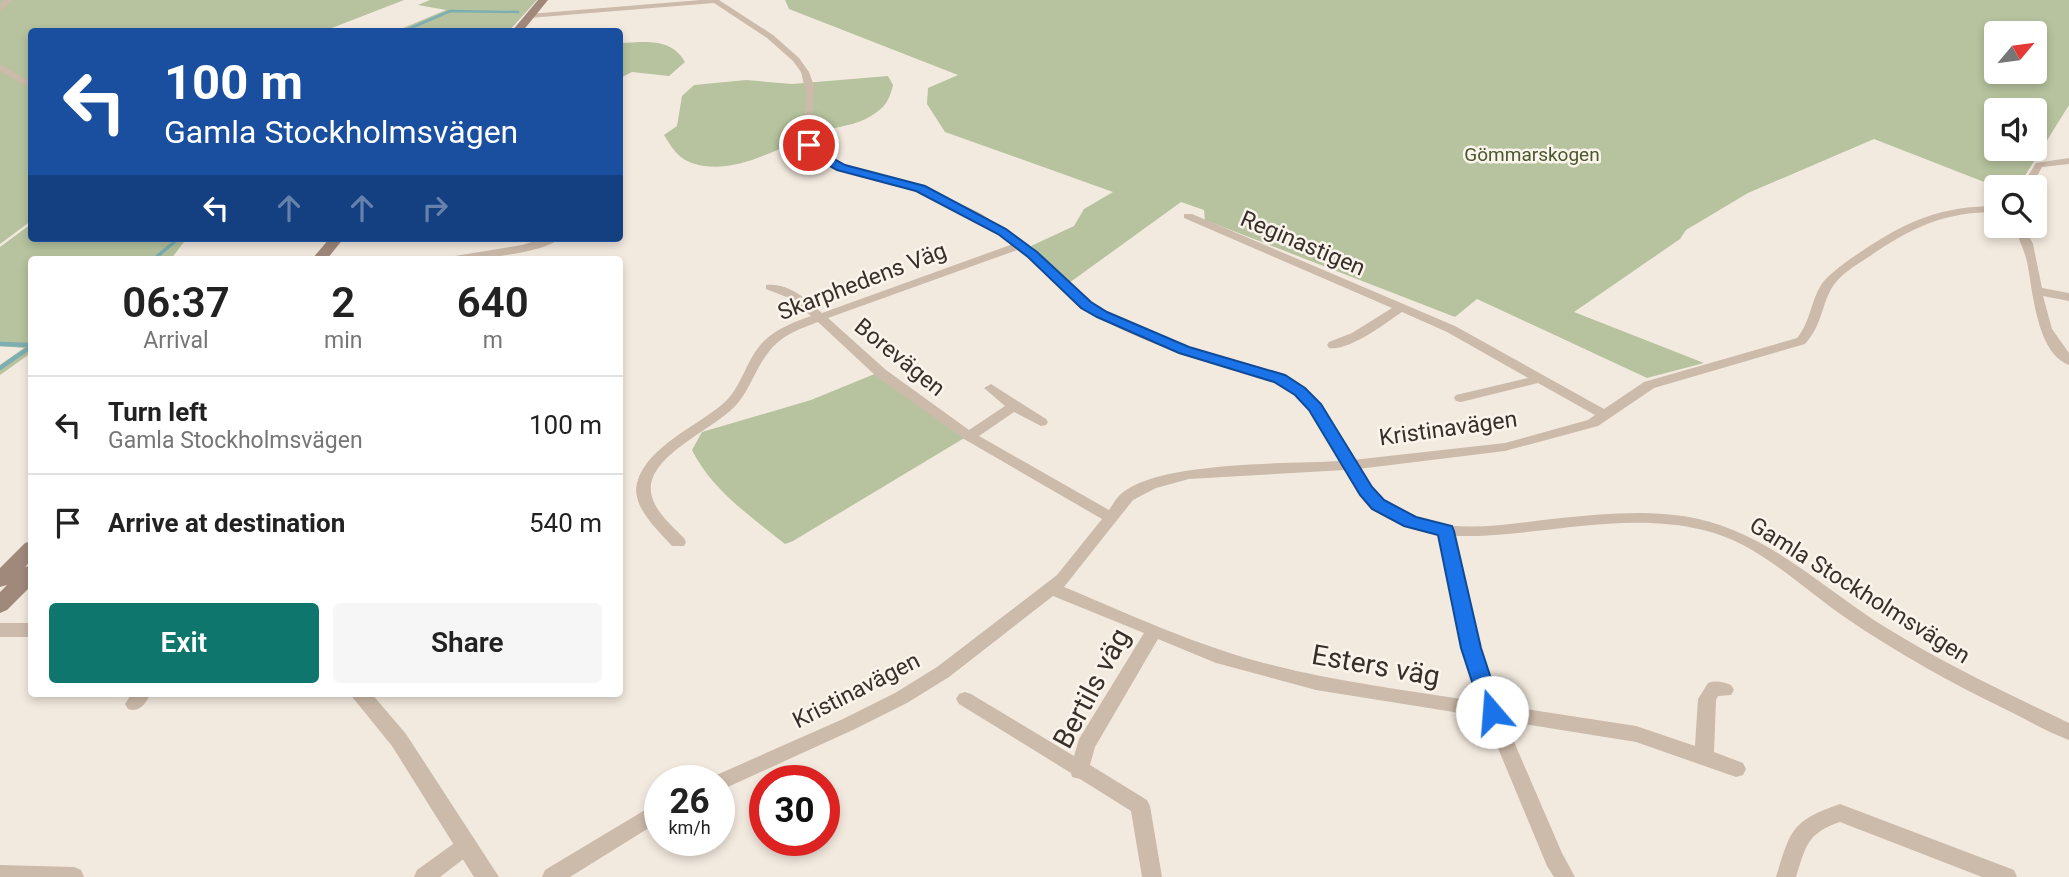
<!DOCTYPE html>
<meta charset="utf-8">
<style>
body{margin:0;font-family:Roboto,sans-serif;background:#f6f6f6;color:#222;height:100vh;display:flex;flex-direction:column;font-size:26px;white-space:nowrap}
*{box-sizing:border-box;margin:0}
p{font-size:23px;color:#767676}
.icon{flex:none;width:38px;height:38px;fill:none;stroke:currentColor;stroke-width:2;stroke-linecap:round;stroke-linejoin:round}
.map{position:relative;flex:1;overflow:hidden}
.drawer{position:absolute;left:28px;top:256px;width:595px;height:441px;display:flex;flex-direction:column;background:#fff;border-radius:7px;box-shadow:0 4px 10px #0003}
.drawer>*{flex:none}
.top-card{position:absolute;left:28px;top:28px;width:595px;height:214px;border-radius:7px;box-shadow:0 4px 10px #0003;background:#1a4fa0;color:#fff;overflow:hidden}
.needle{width:46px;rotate:61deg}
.controls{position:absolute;left:1984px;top:21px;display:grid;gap:14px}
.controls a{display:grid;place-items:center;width:63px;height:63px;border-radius:7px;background:#fff;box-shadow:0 4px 10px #0003;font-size:35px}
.speed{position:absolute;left:644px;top:765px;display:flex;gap:14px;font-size:35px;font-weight:700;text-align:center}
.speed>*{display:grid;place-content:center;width:91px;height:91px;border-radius:50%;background:#fff;box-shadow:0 4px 10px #0003;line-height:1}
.speed small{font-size:18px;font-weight:400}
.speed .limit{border:10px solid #d22;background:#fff;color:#111}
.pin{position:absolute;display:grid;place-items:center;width:60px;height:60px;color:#fff;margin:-30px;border:4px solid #fff;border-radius:50%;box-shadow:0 2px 7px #0007}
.me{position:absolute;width:77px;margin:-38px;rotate:342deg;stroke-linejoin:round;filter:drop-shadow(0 0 5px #0008)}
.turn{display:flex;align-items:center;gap:24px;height:147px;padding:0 21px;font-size:32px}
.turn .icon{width:91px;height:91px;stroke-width:2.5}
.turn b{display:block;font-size:49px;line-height:60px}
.lanes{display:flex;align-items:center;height:66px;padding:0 21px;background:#0003;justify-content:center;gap:35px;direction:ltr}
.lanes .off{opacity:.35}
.eta{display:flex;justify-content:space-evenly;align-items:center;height:119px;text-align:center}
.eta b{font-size:42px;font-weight:600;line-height:49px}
.primary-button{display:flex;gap:14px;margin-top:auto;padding:14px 21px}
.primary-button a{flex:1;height:80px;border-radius:7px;background:#0f766e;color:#fff;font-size:28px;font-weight:600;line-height:80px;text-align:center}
.primary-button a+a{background:#f6f6f6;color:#222}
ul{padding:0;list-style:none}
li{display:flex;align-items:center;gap:21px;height:98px;padding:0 21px;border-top:2px solid #e0e0e0}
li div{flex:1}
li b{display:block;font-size:26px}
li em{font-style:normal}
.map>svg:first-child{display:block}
.green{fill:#b6c39e;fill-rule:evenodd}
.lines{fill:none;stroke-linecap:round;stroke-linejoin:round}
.stream-far2{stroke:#7daeb1;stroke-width:2.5}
.stream-far1{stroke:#7daeb1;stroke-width:3.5}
.stream{stroke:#7daeb1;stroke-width:4.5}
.minor{fill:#ccbaaa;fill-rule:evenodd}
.tertiary{fill:#ccbaaa;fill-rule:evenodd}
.secondary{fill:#a0897b;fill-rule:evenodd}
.route{fill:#1a73e8;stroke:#114b97;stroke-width:2}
.labels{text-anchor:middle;stroke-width:5;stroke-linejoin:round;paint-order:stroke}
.far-park-label{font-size:19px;fill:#48582d;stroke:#faf4ec}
.street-label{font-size:23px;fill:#392f2a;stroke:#faf4ec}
.near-street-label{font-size:28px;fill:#392f2a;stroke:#faf4ec}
</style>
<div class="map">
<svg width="2069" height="877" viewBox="0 0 2069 877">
<rect width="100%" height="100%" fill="#f3eadf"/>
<g class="green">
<path d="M0 0H404L324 31 32 32 31 221 0 244Z"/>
<path d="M430 0H537L509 31H396L446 10 418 5Z"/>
<path d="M785 0H2069V105L2018 187H1997L1874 139 1748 193 1686 230 1680 239 1574 312 1704 363 1647 378 1477 299 1455 317 1205 220 1204 210 1181 202 1069 283 1031 246 1074 226 1084 209 1113 192 945 132 927 104 928 88 958 75 789 9ZM1997 33H2035V72H1997ZM1997 110H2035V149H1997Z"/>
<path d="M620 43C645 42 671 37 685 62L669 76 632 72 620 78Z"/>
<path d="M888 76 893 85C890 97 887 105 877 112 861 124 846 125 827 130 788 141 747 172 704 166 681 162 675 153 664 135L677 126 682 96 694 85 746 80 792 84Z"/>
<path d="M31 224 32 238H187L171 259H32L31 353 0 375V365L24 348 0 346V247Z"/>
<path d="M877 373 966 437 793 541 785 544C750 516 712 490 692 450L702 432 811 400Z"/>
</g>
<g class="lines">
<path class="stream-far2" d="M402 32 450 11 518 12"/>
<path class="stream-far1" d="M154 259 179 238"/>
<g class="stream">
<path d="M0 344 31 345"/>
<path d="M0 368 32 346"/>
</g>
<g class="minor">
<path d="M4 0H12L0 11V4Z"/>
<path d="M701 0H719L773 35 799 58 809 72 814 86 812 128 814 144 826 156 852 168 924 187 980 213 1032 248 1086 299 1119 319 1186 346 1264 368 1292 380 1309 393 1323 410 1353 460 1505 443 1588 420 1595 415 1538 383 1461 402 1456 401 1454 398 1456 395 1528 378 1447 332 1402 312C1384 324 1350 351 1329 348L1327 345 1329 342 1352 333 1392 308 1184 218V214H1192L1455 326 1604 409 1644 382 1797 338C1811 322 1811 297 1824 281 1835 269 1849 260 1862 251 1907 221 1941 206 1997 206V212C1942 212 1911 228 1867 258 1856 265 1841 274 1833 286 1821 305 1823 324 1805 344L1654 388 1598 426 1505 451 1358 469C1370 485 1381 500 1399 510 1445 538 1511 523 1561 518 1601 514 1643 510 1683 516 1764 528 1819 586 1885 627 1945 664 2006 693 2069 723V740C2048 732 2027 720 2007 710 1951 683 1897 653 1846 618 1800 587 1759 543 1703 530 1621 510 1537 538 1455 536L1480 648 1499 705 1636 726 1695 746 1698 699 1708 683C1716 680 1723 682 1731 685L1734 690 1731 695 1718 696 1716 700 1714 752 1743 763 1746 769 1743 775 1736 777 1636 742 1505 721 1562 853 1575 877H1554L1547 866 1485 717 1316 690 1216 663 1158 639 1095 747 1090 765 1147 800 1150 806 1162 877H1142L1131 811 1080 779 1072 777 1071 773 959 704 956 699 959 694 965 692 971 694 1074 756 1079 739 1144 633 1053 596 949 677 907 703 855 729 719 791V780H711L712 777 843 719 895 693 937 667 1057 575 1102 519 964 439 876 376 818 322C799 329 780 336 768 353 753 372 749 395 730 411 709 430 656 454 651 484 648 506 670 524 684 538L686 542 684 546H672C658 530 631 507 637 483 647 445 701 425 727 400 743 383 747 358 764 341 777 328 795 322 811 316L789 298 766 289V285C787 282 807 299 822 313L1013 244 973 218 930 197 904 187 845 172 819 160 808 150 803 136 806 93 801 72 793 61 767 38 714 3 529 18 525 16 529 14ZM1020 249C1048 271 1068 302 1101 319 1131 335 1163 348 1195 358 1230 369 1270 372 1299 398 1317 415 1328 440 1340 461 1289 464 1160 461 1122 493 1117 497 1113 504 1109 510L979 436 1014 412 1041 426 1046 425 1048 422 1046 419 991 384 984 388 1005 406 969 430 886 370 828 318ZM1345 470C1370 510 1392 525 1439 534L1462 648 1480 702C1407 690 1334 682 1264 663 1195 645 1129 614 1064 587L1133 500 1156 488 1189 479Z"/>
<path d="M0 64 32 83V89L0 71Z"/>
<path d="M2069 158V164L2042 167 2031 187H2021L2036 163Z"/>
<path d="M2014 226H2024L2033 244 2042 288 2069 293V301L2043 296 2052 329 2069 353V365C2036 353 2033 290 2027 262 2024 249 2018 238 2014 226Z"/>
<path d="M545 238H561C539 255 478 259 449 259L455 256 522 245Z"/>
<path d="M132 693H151C146 703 140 713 128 709L125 704Z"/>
<path d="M660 801V821L570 877H542L545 870Z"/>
<path d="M1840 804 2014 870 2017 877H1982L1840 822C1807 833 1806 846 1796 877H1776C1791 830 1791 821 1840 804Z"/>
<path d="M467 836 474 839 477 845 474 851 440 877H414L417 870 460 839Z"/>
<path d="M0 865 74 867 81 870 84 877H0Z"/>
</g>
<g class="tertiary">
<rect x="0" y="623" width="32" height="14"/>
<path d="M349 693H371L406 734 499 877H474L392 746Z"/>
</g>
<g class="secondary">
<path d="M538 0H548L522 32H511Z"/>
<path d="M330 238H344L327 259H312Z"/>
<path d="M32 541V560L25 567 32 565V585L7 610 0 613V592L7 585 0 587V568L25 543Z"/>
</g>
</g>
<path class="route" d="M806 142H813L820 151 845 165 925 186 1006 229 1037 252 1091 302 1107 312 1189 347 1285 375 1305 388 1321 404 1372 487 1384 500 1416 517 1452 526 1454 531 1481 648 1502 712 1499 718 1492 720 1485 718 1482 712 1461 648 1438 535 1404 526 1372 509 1360 495 1309 410 1295 395 1274 382 1179 353 1097 317 1081 308 1028 257 998 234 916 191 837 170 812 156 804 145Z"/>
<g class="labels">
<g class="far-park-label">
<text x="1532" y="161">Gömmarskogen</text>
</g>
<g class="street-label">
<text transform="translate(1303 243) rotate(23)" y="8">Reginastigen</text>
<text transform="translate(862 281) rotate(-21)" y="8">Skarphedens Väg</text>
<text transform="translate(900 357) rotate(39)" y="8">Borevägen</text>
<text transform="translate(1448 428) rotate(-8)" y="8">Kristinavägen</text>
<text transform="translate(1860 590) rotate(32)" y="8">Gamla Stockholmsvägen</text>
<text transform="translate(856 690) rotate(-27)" y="8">Kristinavägen</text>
</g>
<g class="near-street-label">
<text transform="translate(1376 665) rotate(10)" y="10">Esters väg</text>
<text transform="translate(1091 688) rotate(-62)" y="10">Bertils väg</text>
</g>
</g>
</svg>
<div class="controls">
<a><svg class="needle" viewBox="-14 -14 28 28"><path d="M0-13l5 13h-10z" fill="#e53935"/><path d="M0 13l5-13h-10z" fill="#767676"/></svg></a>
<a><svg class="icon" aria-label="sound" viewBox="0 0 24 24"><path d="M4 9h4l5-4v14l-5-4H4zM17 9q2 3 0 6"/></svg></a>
<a><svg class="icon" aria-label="search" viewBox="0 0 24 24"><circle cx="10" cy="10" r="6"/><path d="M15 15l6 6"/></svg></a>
</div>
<div class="speed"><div>26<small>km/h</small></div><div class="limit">30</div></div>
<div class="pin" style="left:809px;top:145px;background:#d93025"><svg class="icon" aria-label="arrive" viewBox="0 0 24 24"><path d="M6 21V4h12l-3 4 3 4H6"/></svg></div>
<svg class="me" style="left:1492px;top:712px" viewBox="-20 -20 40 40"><circle r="19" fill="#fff"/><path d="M0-13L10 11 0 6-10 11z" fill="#1a73e8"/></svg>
<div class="top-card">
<div class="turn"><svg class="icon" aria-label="left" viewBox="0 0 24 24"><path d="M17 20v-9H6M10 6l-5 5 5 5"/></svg><div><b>100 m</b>Gamla Stockholmsvägen</div></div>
<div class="lanes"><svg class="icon" aria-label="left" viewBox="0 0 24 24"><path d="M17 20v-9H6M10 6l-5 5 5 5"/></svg><svg class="icon off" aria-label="ahead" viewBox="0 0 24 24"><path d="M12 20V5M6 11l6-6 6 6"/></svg><svg class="icon off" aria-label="ahead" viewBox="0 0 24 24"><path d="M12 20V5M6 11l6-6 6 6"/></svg><svg class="icon off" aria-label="right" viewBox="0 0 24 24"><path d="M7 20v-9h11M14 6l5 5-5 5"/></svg></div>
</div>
<section class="drawer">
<div class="eta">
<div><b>06:37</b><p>Arrival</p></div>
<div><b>2</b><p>min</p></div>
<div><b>640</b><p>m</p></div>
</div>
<ul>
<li><svg class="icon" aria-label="left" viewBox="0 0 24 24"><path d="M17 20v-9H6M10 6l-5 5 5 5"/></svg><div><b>Turn left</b><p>Gamla Stockholmsvägen</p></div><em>100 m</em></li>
<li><svg class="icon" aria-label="arrive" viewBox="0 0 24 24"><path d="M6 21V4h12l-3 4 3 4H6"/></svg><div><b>Arrive at destination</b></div><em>540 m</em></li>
</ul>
<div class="primary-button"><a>Exit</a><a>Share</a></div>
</section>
</div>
